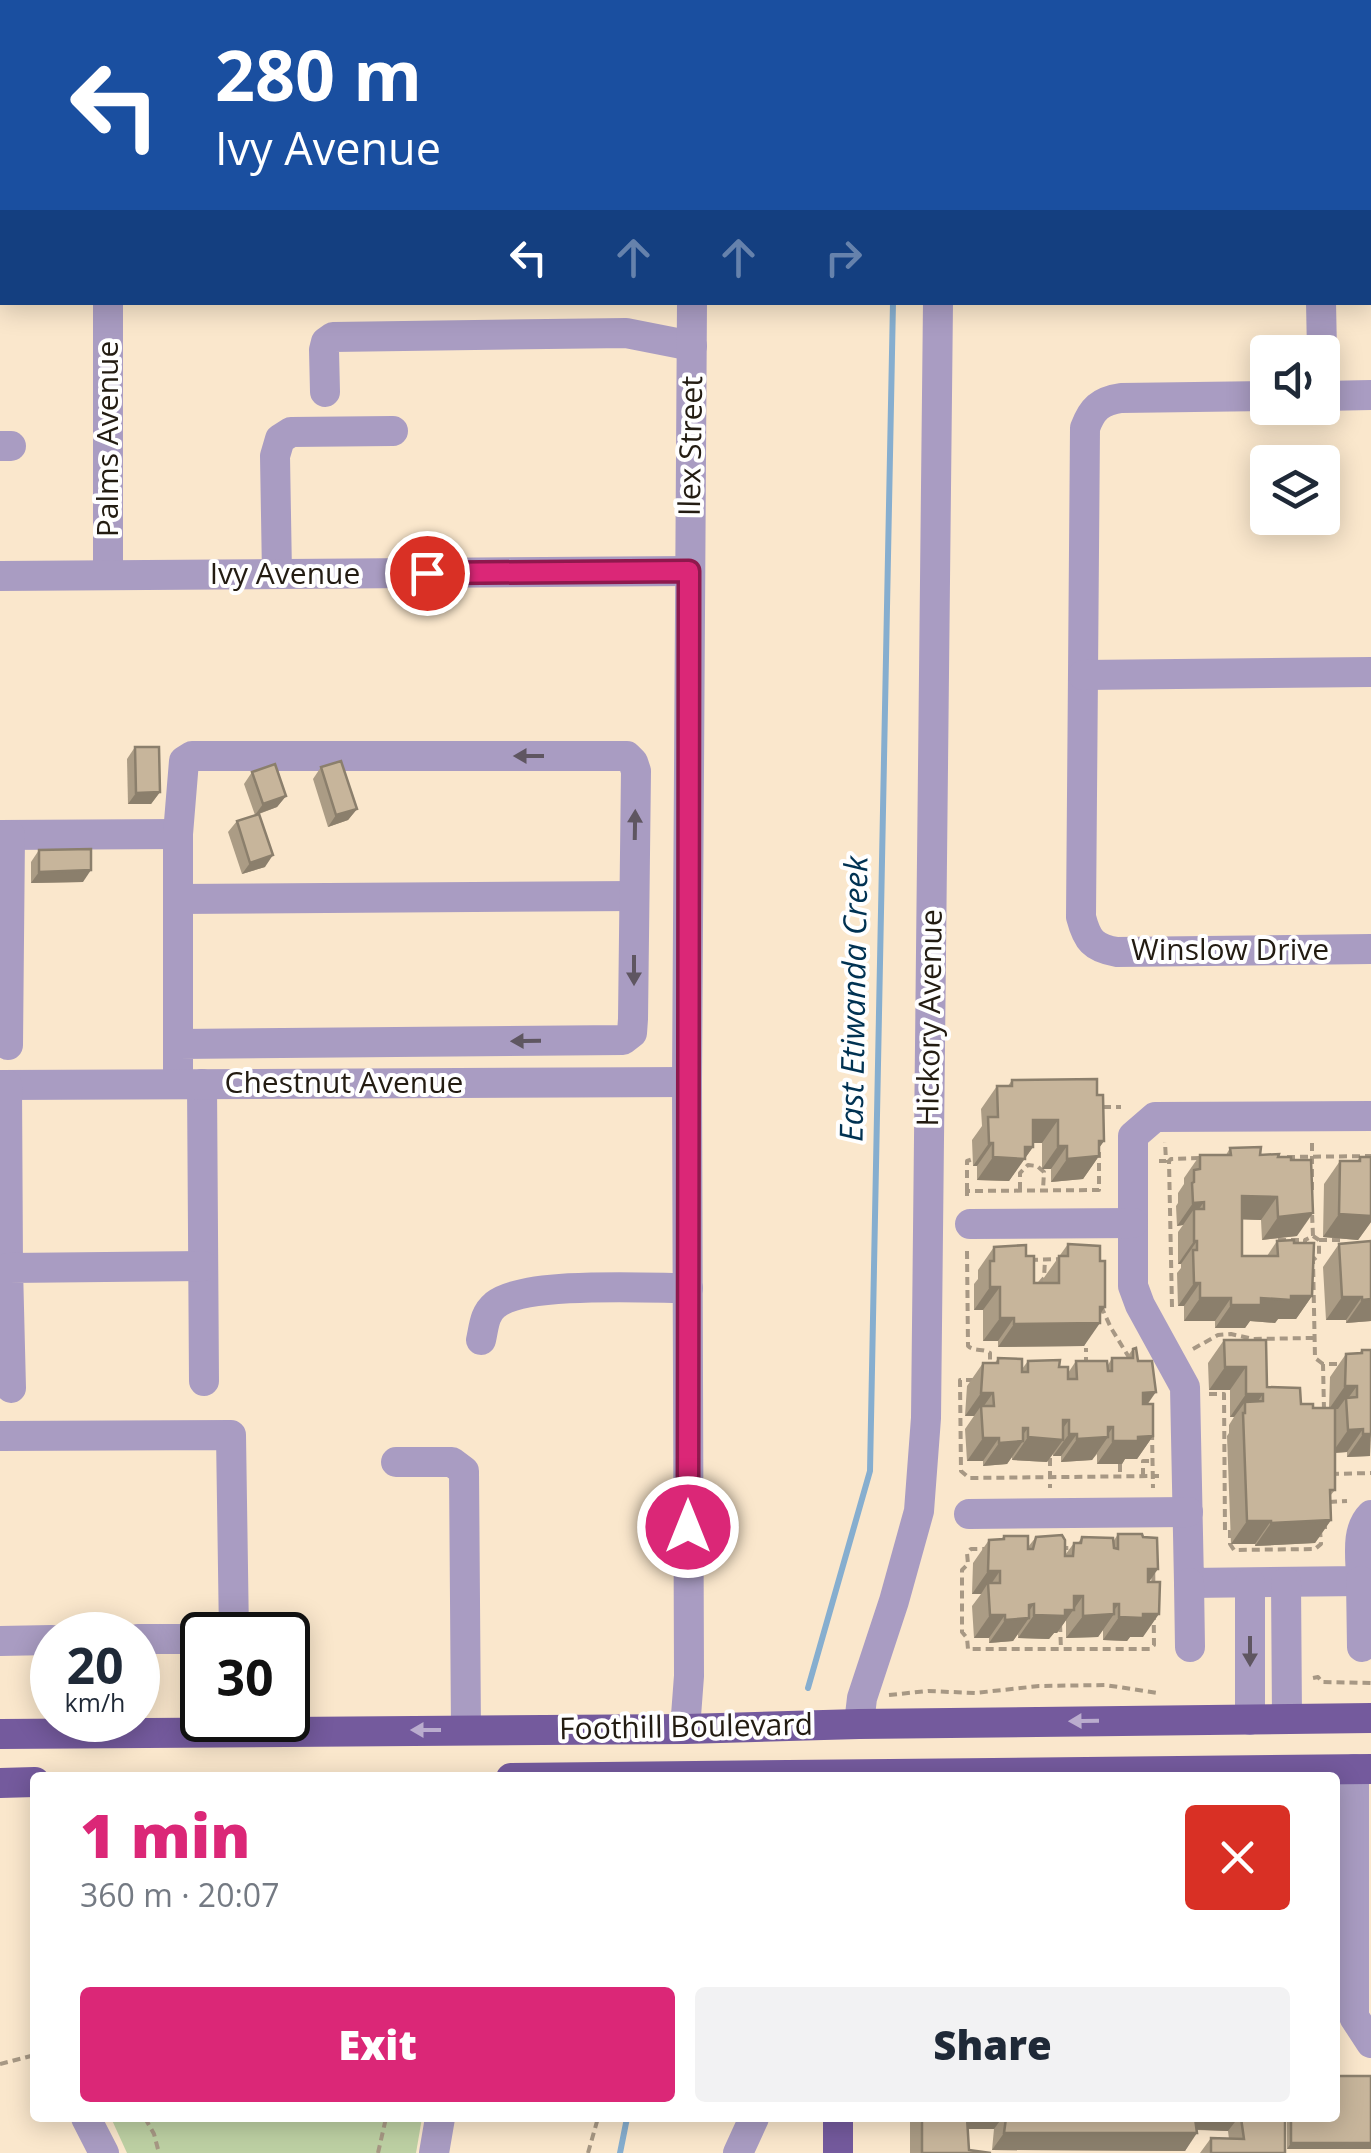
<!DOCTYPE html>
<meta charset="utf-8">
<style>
body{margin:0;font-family:"Open Sans",sans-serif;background:#f2f2f3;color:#1f2937;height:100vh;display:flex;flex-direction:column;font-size:38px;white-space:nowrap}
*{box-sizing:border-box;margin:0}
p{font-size:32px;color:#747a83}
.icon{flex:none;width:55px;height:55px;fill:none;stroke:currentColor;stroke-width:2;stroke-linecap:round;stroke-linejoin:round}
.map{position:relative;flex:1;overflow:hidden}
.drawer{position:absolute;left:30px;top:1772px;width:1310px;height:350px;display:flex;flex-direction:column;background:#fff;border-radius:10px;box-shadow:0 5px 25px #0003}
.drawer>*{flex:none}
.top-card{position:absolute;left:0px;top:0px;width:1372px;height:305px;box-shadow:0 5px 25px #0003;background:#1a4fa0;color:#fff;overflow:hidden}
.fabs{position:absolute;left:1250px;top:335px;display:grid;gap:20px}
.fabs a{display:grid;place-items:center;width:90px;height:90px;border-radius:10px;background:#fff;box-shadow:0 5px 25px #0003;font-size:50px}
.speed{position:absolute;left:30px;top:1612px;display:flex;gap:20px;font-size:50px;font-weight:700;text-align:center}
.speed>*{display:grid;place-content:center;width:130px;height:130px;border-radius:50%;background:#fff;box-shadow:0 5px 25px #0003;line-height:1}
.speed small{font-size:25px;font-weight:400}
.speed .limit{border:5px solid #111;border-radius:15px;background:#fff;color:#111}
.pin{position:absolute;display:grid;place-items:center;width:85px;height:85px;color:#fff;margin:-42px;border:5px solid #fff;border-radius:50%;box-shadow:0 2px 10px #0007}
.me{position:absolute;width:110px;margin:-55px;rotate:0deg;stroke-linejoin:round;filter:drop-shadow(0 0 8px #0008)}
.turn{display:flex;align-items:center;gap:35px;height:210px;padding:0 50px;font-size:45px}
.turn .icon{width:130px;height:130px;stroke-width:2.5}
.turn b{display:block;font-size:70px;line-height:85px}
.lanes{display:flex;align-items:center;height:95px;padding:0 50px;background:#0003;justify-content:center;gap:50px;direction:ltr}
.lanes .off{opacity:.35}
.round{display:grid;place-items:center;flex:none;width:105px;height:105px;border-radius:10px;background:#f2f2f3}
.head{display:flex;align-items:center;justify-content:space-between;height:170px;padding:0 50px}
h1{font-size:60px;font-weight:800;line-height:75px;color:#db2777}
.button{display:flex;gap:20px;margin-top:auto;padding:20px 50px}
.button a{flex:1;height:115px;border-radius:10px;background:#db2777;color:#fff;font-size:40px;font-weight:800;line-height:115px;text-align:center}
.button a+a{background:#f2f2f3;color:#1f2937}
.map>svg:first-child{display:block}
.green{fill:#bdd0a3}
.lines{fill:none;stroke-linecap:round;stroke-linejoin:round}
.stream{stroke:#86aecf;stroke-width:6}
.path{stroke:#a79884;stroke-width:4;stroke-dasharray:8 5;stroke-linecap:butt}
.minor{stroke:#a99cc2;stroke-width:30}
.major{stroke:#745a9d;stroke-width:30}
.wall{fill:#ab9c85}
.shaded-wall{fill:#8b7f6c}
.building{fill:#c7b59b;stroke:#8b7f6c;stroke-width:2.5}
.oneway{fill:#5f5661}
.oneway2{fill:#baacce}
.route-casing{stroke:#8e194d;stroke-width:25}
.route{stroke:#db2777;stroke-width:18}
.labels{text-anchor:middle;stroke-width:8;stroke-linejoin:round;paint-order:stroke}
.street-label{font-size:30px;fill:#231c12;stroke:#fff}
.water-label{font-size:32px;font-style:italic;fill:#003252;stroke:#fff}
</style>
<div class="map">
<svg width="1371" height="2153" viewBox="0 0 1371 2153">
<rect width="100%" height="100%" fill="#fae7cc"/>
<path class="green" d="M111 2118H422L416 2153H127Z"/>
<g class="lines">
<g class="stream">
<path d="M899 2V0"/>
<path d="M808 1688 870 1471 893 302"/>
<path d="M620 2153 627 2118"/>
</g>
<g class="path">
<path d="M1103 1107H1121"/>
<path d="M1312 1143V1194"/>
<path d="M1287 1157 1371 1156"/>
<path d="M1159 1161H1166L1165 1142"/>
<path d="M1020 1190V1173L1028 1165 1037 1166 1044 1172 1043 1190"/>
<path d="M967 1191V1161L973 1159"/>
<path d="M967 1196V1191L1099 1190V1152"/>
<path d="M1313 1236 1319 1240V1255L1313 1260 1315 1358 1323 1364"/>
<path d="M1278 1240H1305"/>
<path d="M1319 1240H1340"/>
<path d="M1305 1244V1240L1313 1236 1312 1213"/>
<path d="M967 1251 968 1346C975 1352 983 1348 990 1353V1364"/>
<path d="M1030 1260 1060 1259"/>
<path d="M1039 1284 1044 1278 1045 1260"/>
<path d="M1101 1306 1111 1328 1130 1359"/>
<path d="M1172 1307 1169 1161 1171 1159 1202 1158"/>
<path d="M1193 1349 1218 1335 1231 1334 1253 1339 1313 1338"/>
<path d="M1086 1365V1348"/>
<path d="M974 1380H960L961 1471 969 1478 1159 1476"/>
<path d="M1209 1394H1224L1225 1532H1230V1544L1234 1550 1315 1549 1321 1544 1320 1530H1325V1523"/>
<path d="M1324 1410 1323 1364H1342"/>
<path d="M1152 1432 1153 1488"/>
<path d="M1050 1458V1488"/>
<path d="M1120 1464V1476"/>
<path d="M1331 1474 1371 1473"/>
<path d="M1143 1476V1461H1153"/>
<path d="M1329 1502 1347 1501"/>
<path d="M1153 1547 1154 1645 1150 1649H968L967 1638 962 1632V1570L968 1564 967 1553 971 1549Z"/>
<path d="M1060 1624 1061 1649"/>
<path d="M1313 1678 1318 1677 1322 1682 1371 1683"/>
<path d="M889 1695 928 1691 975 1693 1039 1686 1105 1685 1158 1693"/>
<path d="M0 2064 35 2055"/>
<path d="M145 2118 154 2134 159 2153"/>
<path d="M378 2153 386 2118"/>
<path d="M588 2153 598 2118"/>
</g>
<g class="minor">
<path d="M1319 0V2"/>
<path d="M696 2V0"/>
<path d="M942 2V0"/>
<path d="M1370 118H1371"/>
<path d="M108 302V575"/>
<path d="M1321 302 1322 352"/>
<path d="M325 392 324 350 326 342 333 337 626 333 692 346"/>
<path d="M1268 396 1121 398C1100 401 1092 409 1085 428L1081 917C1087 940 1093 948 1117 952L1371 949"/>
<path d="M1322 396 1371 395"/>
<path d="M0 446H11"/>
<path d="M277 574 275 456 280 439 291 432 393 431"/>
<path d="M0 576 689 571"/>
<path d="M1083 675 1371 672"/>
<path d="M0 835 178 834"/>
<path d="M178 899 634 896"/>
<path d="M8 1045 10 835"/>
<path d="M178 1084V834L184 761 192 756H627L633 762 636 771 633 1019 632 1033 623 1040 179 1044"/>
<path d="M202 1084 204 1381"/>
<path d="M0 1085 687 1082"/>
<path d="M7 1085 8 1268"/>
<path d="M1371 1116 1155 1117 1133 1136V1286L1140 1305 1185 1387 1189 1583 1361 1581C1361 1559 1355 1531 1371 1515"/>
<path d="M970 1224 1133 1223"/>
<path d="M481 1340C484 1327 484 1314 495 1305 523 1281 648 1288 688 1288"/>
<path d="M11 1388 8 1268 203 1266"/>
<path d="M0 1436 231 1435 234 1635"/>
<path d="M396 1462H452L464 1471 466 1730"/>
<path d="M969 1514 1188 1512"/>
<path d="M1361 1581 1362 1647"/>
<path d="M1286 1582 1287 1719"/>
<path d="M1189 1583 1190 1647"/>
<path d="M1250 1583V1720"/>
<path d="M138 1639H202"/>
<path d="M0 1641 52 1640"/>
<path d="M859 1724 862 1698 894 1601 919 1511 926 1418 938 302"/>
<path d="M685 1729 689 1676 687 1082 692 302"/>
<path d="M1354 1769V2017L1371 2043"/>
<path d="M86 2118 104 2153"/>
<path d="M434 2153 440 2118"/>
<path d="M738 2153 754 2118"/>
</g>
<g class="major">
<path d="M0 1734 685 1729 859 1724 1371 1718"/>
<path d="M511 1778 1371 1769"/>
<path d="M0 1783 35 1782"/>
<path d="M838 2153V2118"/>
</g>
</g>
<g class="wall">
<path d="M135 747 160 792 151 804H128L127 759Z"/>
<path d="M321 767 357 809 348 820 328 827 313 779Z"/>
<path d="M252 772 286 796 277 807 259 814 265 867 242 874 228 832 237 821 255 815 244 784Z"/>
<path d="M39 850 83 882 31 883V862Z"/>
<path d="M1012 1080 1097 1095 1104 1141 1099 1148V1156L1083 1179 1051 1182V1169H1042V1143H1033V1147L1009 1181 977 1180V1166H973L972 1140 982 1126 981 1109 997 1086H1008Z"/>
<path d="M1230 1148 1260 1155 1297 1236 1262 1240 1261 1220 1242 1219V1256H1267L1277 1241 1312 1296 1296 1319H1278L1275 1323 1250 1321 1245 1328H1215V1321H1184V1306H1178L1177 1273 1181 1268V1264H1178V1232L1183 1225 1177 1226 1176 1206 1178 1203V1193L1184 1184V1178L1200 1155H1226Z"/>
<path d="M1360 1157H1371V1222L1358 1240 1323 1237 1324 1184 1340 1161H1357Z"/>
<path d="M1371 1241V1321L1346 1323V1320H1326L1323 1267 1339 1244Z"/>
<path d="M1068 1244 1100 1261 1105 1307 1084 1346 998 1347V1341H983V1310H974V1284L978 1279V1270L994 1247 1026 1256 1034 1283H1043V1279Z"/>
<path d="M1224 1340 1267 1387 1301 1404 1313 1408H1329L1330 1377 1346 1354 1359 1353 1362 1350 1370 1456 1347 1457V1452L1335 1453V1490L1330 1496 1331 1520 1315 1543 1255 1546V1544H1231L1227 1436 1229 1433V1425L1234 1417H1230V1390H1209L1208 1363Z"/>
<path d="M1133 1349 1148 1404 1153 1436 1137 1459H1125L1122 1464H1097V1454L1092 1460 1061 1462V1456H1053V1454L1047 1462 1012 1460V1457L1007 1464 983 1466V1461H967L965 1429 974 1416H965L967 1386 983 1363H995L998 1358 1022 1369 1028 1361 1059 1367 1068 1373 1076 1361 1108 1365 1112 1358H1126Z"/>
<path d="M1118 1534 1150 1582 1143 1637H1130L1127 1641 1103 1640V1630L1098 1637 1066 1638V1620L1057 1633H1054L1049 1639 1018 1638V1634L1013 1641 989 1643V1638H974L972 1606 981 1594H972L973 1563 989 1540 1001 1539 1004 1536 1028 1547 1036 1537 1065 1555 1074 1543H1078L1082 1537 1113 1542Z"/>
<path d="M1371 2076V2149H1287V2118H1335Z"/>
<path d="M910 2118H1285V2153H1200L1211 2138 1229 2139 1228 2131 1197 2130 1185 2151 992 2150 994 2129H968L969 2150 991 2153H910Z"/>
</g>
<g class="shaded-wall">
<path d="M160 792 151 804H128L136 793Z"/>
<path d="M286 796 277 807 255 815 263 804Z"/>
<path d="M357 809 348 820 328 827 336 815Z"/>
<path d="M273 855 265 867 242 874 250 863Z"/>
<path d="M91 870 83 882 31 883 39 872Z"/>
<path d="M1033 1120H1058L1042 1143H1017Z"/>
<path d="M1099 1141H1104L1093 1156H1099L1083 1179 1051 1182 1067 1159Z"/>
<path d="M989 1143H993L977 1166H973Z"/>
<path d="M1058 1146H1067L1051 1169H1042Z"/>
<path d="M1025 1147H1033L1009 1181 977 1180 993 1157Z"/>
<path d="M1242 1196 1277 1197 1261 1220 1226 1219Z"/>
<path d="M1204 1202 1194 1216V1209L1183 1225 1177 1226 1193 1203Z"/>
<path d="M1371 1202V1222L1358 1240 1323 1237 1339 1214Z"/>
<path d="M1313 1213 1297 1236 1262 1240 1278 1217Z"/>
<path d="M1194 1241H1197L1181 1264H1178Z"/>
<path d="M1194 1283H1200L1184 1306H1178Z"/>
<path d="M990 1287H1000L983 1310H974Z"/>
<path d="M1291 1296H1312L1296 1319H1278L1275 1323 1250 1321 1245 1328H1215L1231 1305 1261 1298Z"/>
<path d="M1342 1297H1362L1346 1320H1326Z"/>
<path d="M1200 1298H1231L1215 1321H1184Z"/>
<path d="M1371 1299V1321L1346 1323 1362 1300Z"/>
<path d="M1100 1307H1105L1094 1323H1100L1084 1346 998 1347 1014 1324Z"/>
<path d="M1000 1318H1014L998 1341H983Z"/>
<path d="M1225 1367H1246L1230 1390H1209Z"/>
<path d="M1345 1386H1357L1346 1401V1398L1338 1409H1329Z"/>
<path d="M1156 1392 1140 1415 1143 1393Z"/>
<path d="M981 1393H993L981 1410V1406L974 1416H965Z"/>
<path d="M1246 1394H1263L1247 1417 1245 1413V1402L1234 1417H1230Z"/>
<path d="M1063 1420H1069L1055 1439 1063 1440 1047 1462 1012 1460 1028 1437Z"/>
<path d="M1108 1427H1113L1106 1437H1108L1092 1460 1061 1462 1077 1439Z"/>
<path d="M1023 1428H1028L1018 1441H1023L1007 1464 983 1466 999 1443Z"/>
<path d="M1363 1429 1347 1452 1332 1453 1348 1430Z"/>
<path d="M1069 1434H1077L1061 1456H1053Z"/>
<path d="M1363 1434H1371L1370 1456 1347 1457Z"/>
<path d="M1153 1436 1137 1459H1125L1122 1464H1097L1113 1441 1138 1437Z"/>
<path d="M983 1438H999L983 1461H967Z"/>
<path d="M1331 1520 1315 1543 1255 1546 1271 1523Z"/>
<path d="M1247 1521H1271L1255 1544H1231Z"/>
<path d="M1148 1569H1158L1142 1592Z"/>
<path d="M988 1571H1000L989 1587 988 1583 981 1594H972Z"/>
<path d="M1074 1596H1083L1057 1633H1054L1049 1639 1018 1638 1034 1615Z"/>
<path d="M1034 1604 1024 1618H1029L1013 1641 989 1643 1005 1620 1029 1605Z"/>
<path d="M1114 1604H1119L1111 1614H1114L1098 1637 1066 1638 1083 1616Z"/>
<path d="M1143 1614H1159L1143 1637H1130L1127 1641 1103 1640 1119 1617Z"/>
<path d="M990 1615H1005L989 1638H974Z"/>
<path d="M962 2118H1002L994 2129H954Z"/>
<path d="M1190 2118H1238L1228 2131 1182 2129Z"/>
<path d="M1004 2133H1197L1185 2151 992 2150Z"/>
<path d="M1291 2143H1371V2149H1287Z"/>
</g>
<g class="building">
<path d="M135 747H159L160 792 136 793Z"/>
<path d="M341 761 357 809 336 815 321 767Z"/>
<path d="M275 764 286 796 263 804 252 772Z"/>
<path d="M259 814 273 855 250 863 237 821Z"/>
<path d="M91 849V870L39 872V850Z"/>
<path d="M1097 1079V1095H1103L1104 1141H1099V1156L1067 1159V1146H1058V1120H1033V1147H1025V1159L993 1157V1143H989L988 1117H998L997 1086H1012V1080Z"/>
<path d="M1261 1147 1260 1155 1279 1154 1278 1157H1291V1160H1311L1313 1213 1278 1217 1277 1197 1242 1196V1256H1278L1277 1241 1294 1240V1243H1314L1312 1296H1291V1300L1261 1298V1305H1231V1298H1200V1283H1194L1193 1250H1197V1241H1194V1209H1204V1202L1193 1203 1192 1183 1194 1182V1170L1200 1169V1155H1231L1230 1148Z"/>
<path d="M1360 1157H1371V1216L1339 1214 1340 1161H1360Z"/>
<path d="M1371 1241V1299L1362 1300V1297H1342L1339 1244Z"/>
<path d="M1068 1244 1100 1246V1261H1105V1307H1100V1323L1014 1324V1318H1000V1287H990V1261H994V1247L1026 1245V1256H1034V1283H1059V1256H1068Z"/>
<path d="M1224 1340H1266L1267 1387 1300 1388 1301 1404H1313V1408H1335V1490H1330L1331 1520 1271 1523V1521H1247L1243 1413H1245V1402L1263 1401V1394H1246V1367H1225Z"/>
<path d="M1136 1348 1138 1361H1152L1156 1392 1143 1393V1404H1153V1436L1138 1437V1441H1113V1427H1108V1437L1077 1439V1434H1069V1420H1063V1440L1028 1437V1428H1023V1441L999 1443V1438H983L981 1406H994L993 1393H981L983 1363H998V1358L1022 1359V1372H1028V1361L1060 1360 1059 1367H1068V1379H1077L1076 1361H1107L1108 1371H1112V1358H1133V1349Z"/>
<path d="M1362 1350H1371V1434H1363V1429L1348 1430 1346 1398 1357 1397V1386H1345L1346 1354 1362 1353Z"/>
<path d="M1118 1534H1142L1143 1537 1157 1538 1158 1569H1148V1582H1160L1159 1614H1143V1618L1119 1617V1604H1114V1614L1083 1616V1596H1074V1610H1065V1616L1034 1615V1604L1029 1605V1618L1005 1620V1615H990L988 1583H1000V1571H988L989 1540 1004 1539V1536H1028V1549H1033L1036 1537 1062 1535 1065 1540V1556H1073L1074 1543H1081L1082 1537 1113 1538 1114 1548 1118 1549Z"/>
<path d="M1335 2076H1371V2143H1291V2118H1335Z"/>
<path d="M922 2118H967L969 2150 991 2153H922Z"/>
<path d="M1006 2118H1195L1197 2133H1004Z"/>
<path d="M1241 2118H1285V2153H1211V2138L1244 2139Z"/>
</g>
<defs><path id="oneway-solid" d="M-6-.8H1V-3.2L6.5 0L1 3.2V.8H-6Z" transform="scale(2.5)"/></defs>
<g class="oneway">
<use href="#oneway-solid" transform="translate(529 756) rotate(180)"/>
<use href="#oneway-solid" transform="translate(635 825) rotate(-89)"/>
<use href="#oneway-solid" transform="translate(634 970) rotate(90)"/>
<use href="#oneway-solid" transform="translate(526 1041) rotate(179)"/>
<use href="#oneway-solid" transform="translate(1250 1651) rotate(90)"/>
</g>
<g class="oneway2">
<use href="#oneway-solid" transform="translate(1084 1721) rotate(179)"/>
<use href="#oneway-solid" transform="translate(426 1730) rotate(180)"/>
</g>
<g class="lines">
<g class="route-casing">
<path id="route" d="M427 573 689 571 688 1527"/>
</g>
<use href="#route" class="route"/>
</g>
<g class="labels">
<g class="street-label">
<text transform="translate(108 439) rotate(-90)" y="10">Palms Avenue</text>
<text transform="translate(691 446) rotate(-89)" y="10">Ilex Street</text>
<text x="285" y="584">Ivy Avenue</text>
<text x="1230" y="960">Winslow Drive</text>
<text transform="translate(930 1018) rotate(-89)" y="10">Hickory Avenue</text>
<text x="344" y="1093">Chestnut Avenue</text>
<text transform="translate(686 1727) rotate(-1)" y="10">Foothill Boulevard</text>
</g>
<g class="water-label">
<text transform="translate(854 999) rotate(-89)" y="11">East Etiwanda Creek</text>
</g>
</g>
</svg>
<div class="fabs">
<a><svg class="icon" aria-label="sound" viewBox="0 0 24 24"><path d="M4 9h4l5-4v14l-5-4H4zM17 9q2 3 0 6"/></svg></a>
<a><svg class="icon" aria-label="layers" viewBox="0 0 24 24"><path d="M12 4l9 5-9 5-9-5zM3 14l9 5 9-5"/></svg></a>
</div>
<div class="speed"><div>20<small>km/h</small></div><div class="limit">30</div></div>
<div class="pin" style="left:427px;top:573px;background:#d93025"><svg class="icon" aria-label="arrive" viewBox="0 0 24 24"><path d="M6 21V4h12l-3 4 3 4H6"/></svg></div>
<svg class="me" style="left:688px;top:1527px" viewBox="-20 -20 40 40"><circle r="17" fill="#db2777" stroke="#fff" stroke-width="3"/><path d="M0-11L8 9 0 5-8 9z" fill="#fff"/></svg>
<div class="top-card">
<div class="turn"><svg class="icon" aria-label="left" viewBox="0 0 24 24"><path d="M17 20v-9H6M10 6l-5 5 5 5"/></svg><div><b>280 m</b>Ivy Avenue</div></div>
<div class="lanes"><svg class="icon" aria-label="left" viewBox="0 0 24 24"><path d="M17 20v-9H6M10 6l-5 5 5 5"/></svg><svg class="icon off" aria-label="ahead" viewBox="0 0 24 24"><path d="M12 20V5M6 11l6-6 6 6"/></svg><svg class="icon off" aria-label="ahead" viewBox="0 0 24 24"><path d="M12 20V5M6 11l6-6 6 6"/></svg><svg class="icon off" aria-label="right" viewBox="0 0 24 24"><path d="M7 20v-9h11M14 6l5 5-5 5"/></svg></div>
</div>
<section class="drawer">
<div class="head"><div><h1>1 min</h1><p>360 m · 20:07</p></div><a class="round" style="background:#d93025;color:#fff"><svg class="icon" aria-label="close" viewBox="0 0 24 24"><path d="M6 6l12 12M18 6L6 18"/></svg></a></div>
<div class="button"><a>Exit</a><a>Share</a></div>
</section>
</div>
